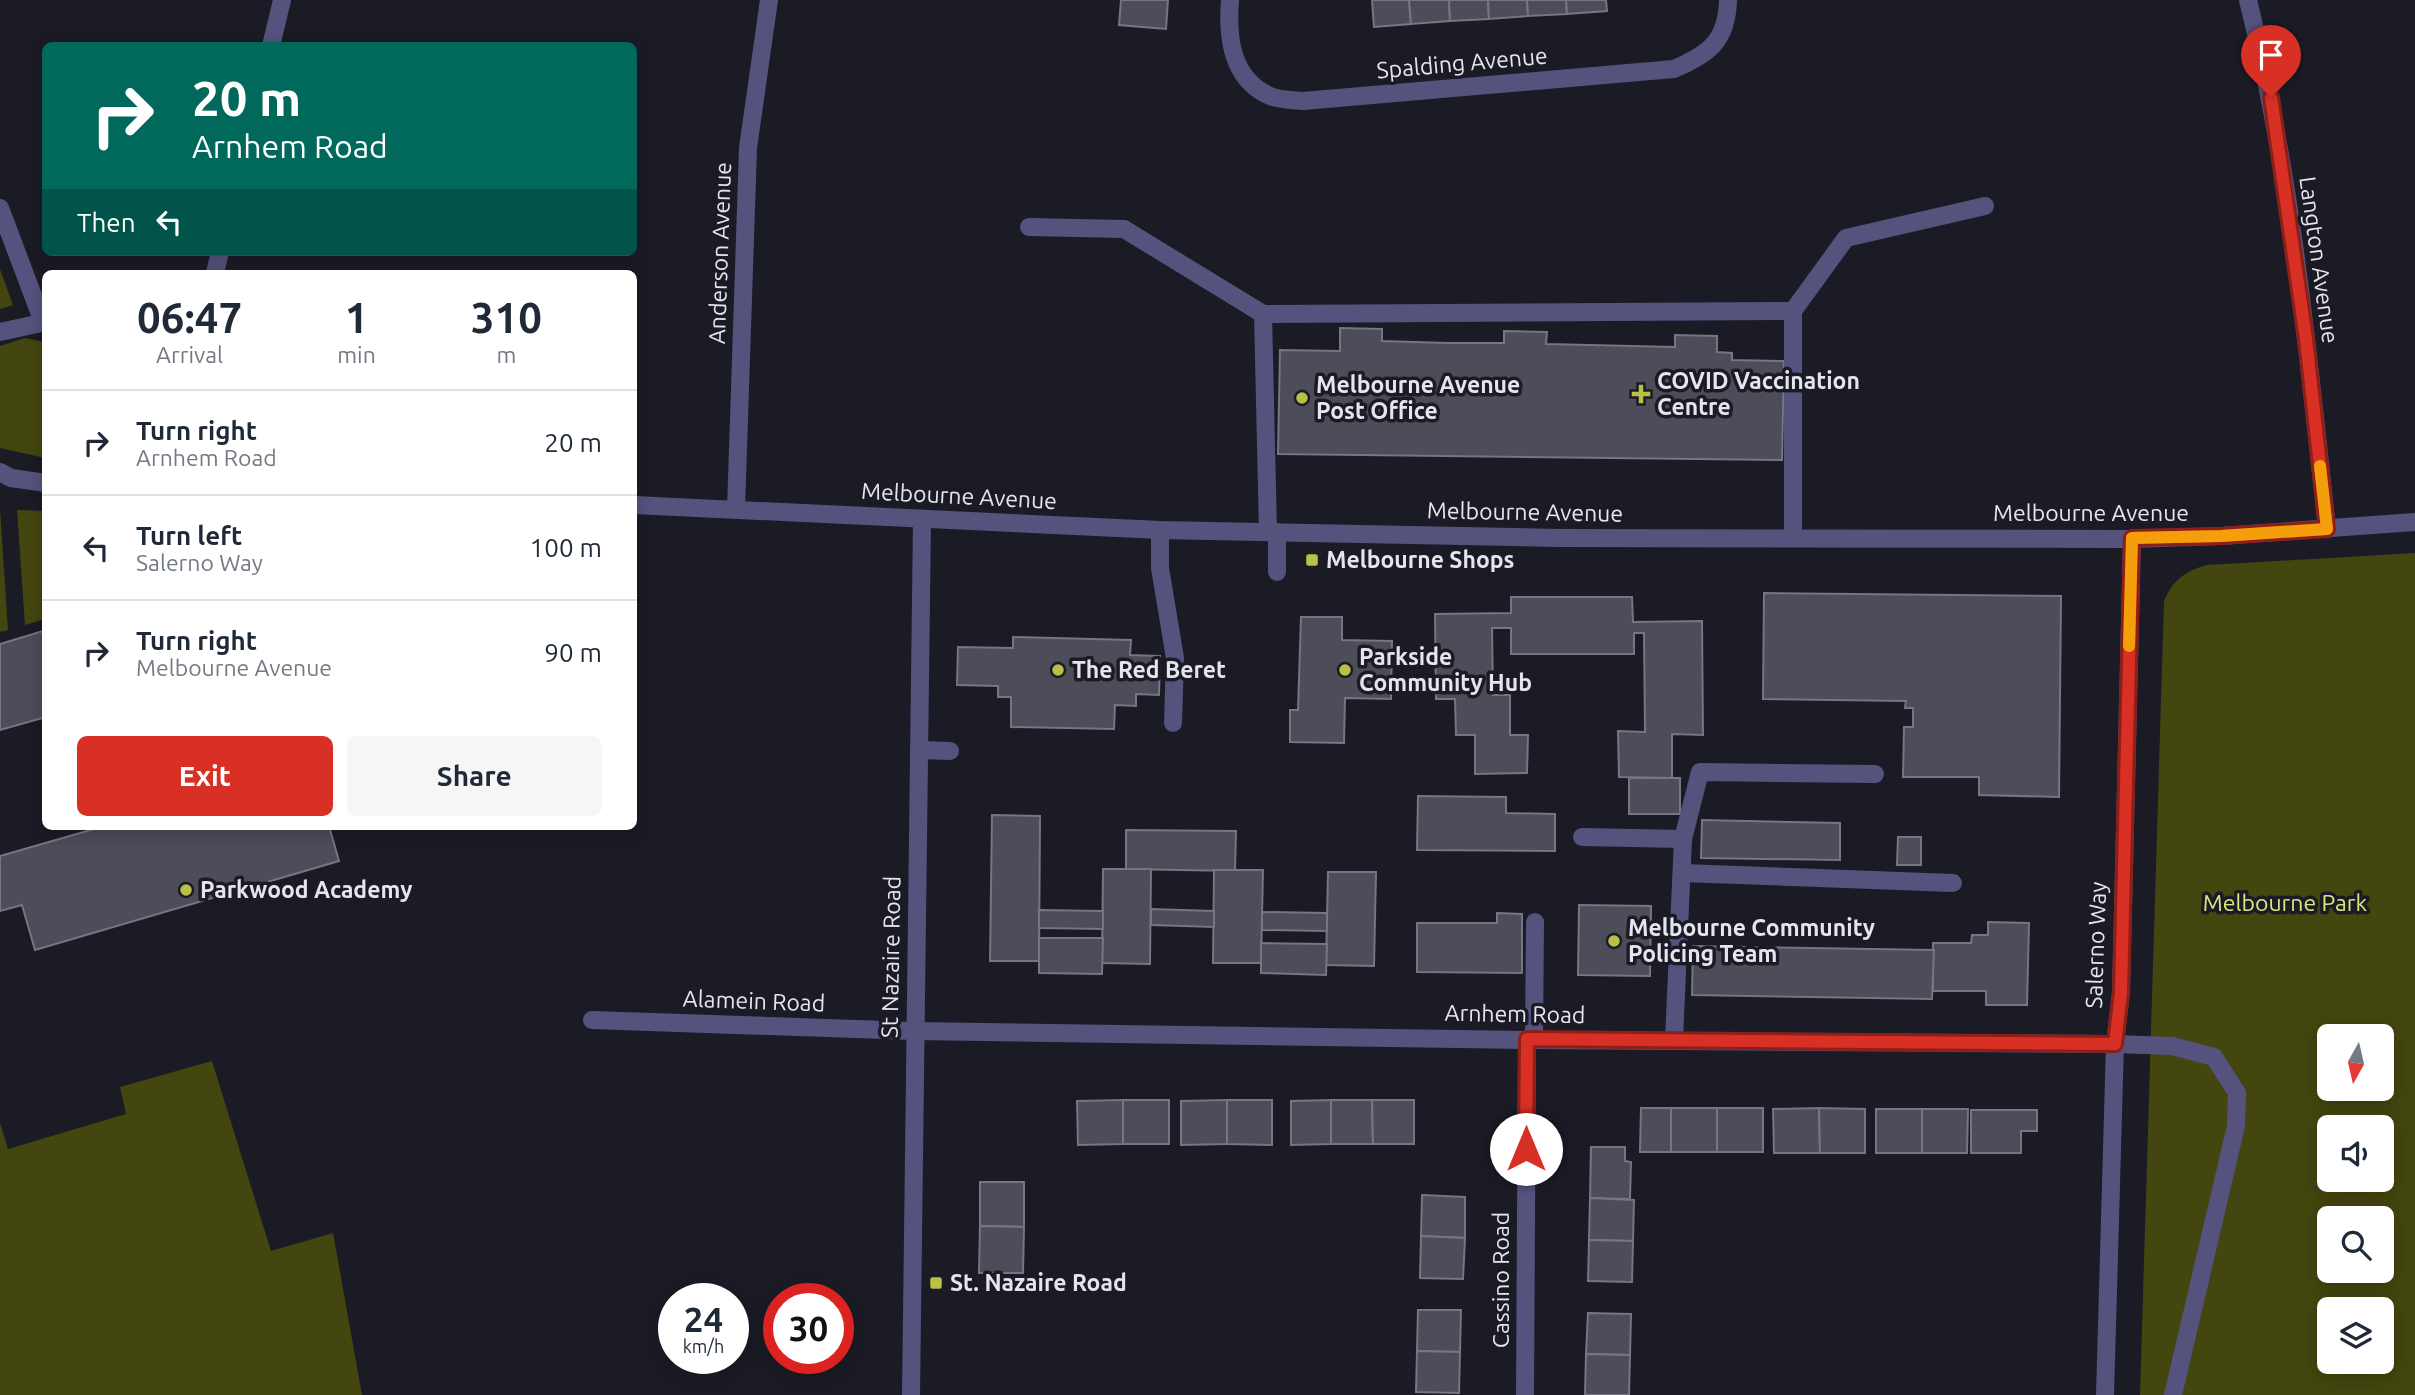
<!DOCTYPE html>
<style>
body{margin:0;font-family:Ubuntu,sans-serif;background:#f6f6f7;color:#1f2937;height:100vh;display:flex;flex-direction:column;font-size:26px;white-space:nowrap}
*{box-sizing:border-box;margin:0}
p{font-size:23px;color:#747a83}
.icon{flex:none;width:38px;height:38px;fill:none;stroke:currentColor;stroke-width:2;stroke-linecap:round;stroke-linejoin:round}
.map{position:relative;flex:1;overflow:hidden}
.side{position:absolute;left:42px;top:270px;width:595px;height:560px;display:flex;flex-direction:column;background:#fff;border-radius:10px;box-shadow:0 4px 18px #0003}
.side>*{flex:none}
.top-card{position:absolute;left:42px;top:42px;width:595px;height:214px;border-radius:10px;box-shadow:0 4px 18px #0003;background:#00695c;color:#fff;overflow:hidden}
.needle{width:46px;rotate:188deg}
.fabs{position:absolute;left:2317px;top:1024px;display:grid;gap:14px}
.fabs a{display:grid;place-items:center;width:77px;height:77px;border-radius:10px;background:#fff;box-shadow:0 4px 18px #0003;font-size:35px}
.speed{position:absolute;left:658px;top:1283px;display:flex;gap:14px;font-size:35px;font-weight:700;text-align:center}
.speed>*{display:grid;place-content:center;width:91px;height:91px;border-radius:50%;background:#fff;box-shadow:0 4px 18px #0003;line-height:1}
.speed small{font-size:18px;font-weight:400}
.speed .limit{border:10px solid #d22;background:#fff;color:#111}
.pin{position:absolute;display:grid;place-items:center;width:60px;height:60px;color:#fff;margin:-72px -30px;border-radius:50% 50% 50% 0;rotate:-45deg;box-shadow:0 0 7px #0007}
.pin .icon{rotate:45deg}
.me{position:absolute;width:77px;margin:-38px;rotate:0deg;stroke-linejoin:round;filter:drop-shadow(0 0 5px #0008)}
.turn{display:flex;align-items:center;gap:24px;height:147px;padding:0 35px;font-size:32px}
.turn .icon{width:91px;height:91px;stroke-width:2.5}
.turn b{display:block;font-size:49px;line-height:60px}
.then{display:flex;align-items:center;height:66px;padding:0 35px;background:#0003;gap:14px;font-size:26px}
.eta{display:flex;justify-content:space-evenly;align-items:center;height:119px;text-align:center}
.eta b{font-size:42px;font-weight:700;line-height:49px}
.action{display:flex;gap:14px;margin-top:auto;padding:14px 35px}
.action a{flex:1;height:80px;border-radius:10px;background:#d93025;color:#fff;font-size:28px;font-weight:700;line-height:80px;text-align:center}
.action a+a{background:#f6f6f7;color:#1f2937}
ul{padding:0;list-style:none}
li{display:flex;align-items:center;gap:21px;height:105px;padding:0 35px;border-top:2px solid #e0e1e3}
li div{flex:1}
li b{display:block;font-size:26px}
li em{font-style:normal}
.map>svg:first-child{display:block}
.green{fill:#43460e;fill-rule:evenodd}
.building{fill:#4d4d5a;stroke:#757583;stroke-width:2}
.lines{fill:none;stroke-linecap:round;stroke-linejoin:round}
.lane{stroke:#55537e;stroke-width:18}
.street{stroke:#55537e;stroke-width:18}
.route-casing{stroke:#8d1f18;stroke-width:18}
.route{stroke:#d93025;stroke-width:12}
.slow{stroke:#f59e0b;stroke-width:12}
.poi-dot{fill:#bac046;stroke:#1b1b26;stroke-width:2.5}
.labels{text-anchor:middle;stroke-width:7;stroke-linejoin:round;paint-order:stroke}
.street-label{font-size:23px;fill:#e5e5ed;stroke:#1b1b26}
.poi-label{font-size:23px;font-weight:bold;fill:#e5e5ed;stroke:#1b1b26;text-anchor:start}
.park-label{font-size:23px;fill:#dde580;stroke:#1b1b26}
</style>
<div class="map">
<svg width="2415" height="1395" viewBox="0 0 2415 1395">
<rect width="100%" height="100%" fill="#1b1b26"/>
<g class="green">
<path d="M0 269 13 305 0 309Z"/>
<path d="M25 338 45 342V458L0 448V346Z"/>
<path d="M0 509 8 630 0 632Z"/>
<path d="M17 510 45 511V619L25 625Z"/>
<path d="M2415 553V1395H2140L2164 601C2173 580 2186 570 2208 565ZM2329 1036H2382V1088H2329ZM2329 1127H2382V1180H2329ZM2329 1218H2382V1270H2329ZM2329 1309H2382V1362H2329Z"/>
<path d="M212 1061 271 1251 333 1233 362 1395H0V1123L8 1149 126 1114 120 1087Z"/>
</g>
<g class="building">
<path d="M1121 0H1168L1166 29 1119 25Z"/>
<path d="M1372 0H1409L1411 24 1374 27Z"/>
<path d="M1409 0H1449L1450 21 1411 24Z"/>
<path d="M1449 0H1488L1489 19 1450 21Z"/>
<path d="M1488 0H1527L1528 16 1489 19Z"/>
<path d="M1527 0H1566L1567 14 1528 16Z"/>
<path d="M1566 0H1606L1607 11 1567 14Z"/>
<path d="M1340 328 1382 329V341L1448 343H1504V331L1547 332 1546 344 1675 347V335L1717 336V352L1732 353V360L1784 361 1782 460 1278 454 1280 350 1340 351Z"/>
<path d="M1764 593 2061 596 2059 797 1979 795V777H1903L1904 727H1913V708H1905L1906 701 1763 699Z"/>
<path d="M1511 597H1632L1633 622 1702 621 1703 735 1672 734V778L1619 777 1618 731 1645 732 1644 633H1634V654H1511V628H1492L1493 695H1510V735H1528L1527 773 1475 774V735H1456L1455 699H1436L1435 614 1511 613Z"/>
<path d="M1301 617H1342V640L1392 641 1391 699 1345 698 1344 743 1290 742V710H1298Z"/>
<path d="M46 630V717L0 730V644Z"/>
<path d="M1013 637 1131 640 1130 655 1160 656 1159 695 1136 694V706L1115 705 1114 729 1011 727V697H998V686L957 685 958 647 1013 648Z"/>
<rect x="1629" y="778" width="51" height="36"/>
<path d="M1418 796 1506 797V813L1555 814V851L1417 850Z"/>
<path d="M992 815 1040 816 1039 961H990Z"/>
<path d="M1702 820 1840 823V860L1701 858Z"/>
<path d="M93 826H329L339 861 35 950 22 905 0 911V856L94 829Z"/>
<path d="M1126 830 1236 831 1235 871 1126 869Z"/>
<path d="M1898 837H1921V865H1897Z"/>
<path d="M1103 869H1151L1150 964 1102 963Z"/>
<path d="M1214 870H1263L1261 963H1213Z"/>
<path d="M1328 872H1376L1374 966 1326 965Z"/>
<path d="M1579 905 1651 906 1650 976 1578 975Z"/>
<path d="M1151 909 1214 911V927L1151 925Z"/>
<path d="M1039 910 1103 911V929L1039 928Z"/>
<path d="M1262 912 1327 913V931L1262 930Z"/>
<path d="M1497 913 1522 914V973L1417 972V923H1497Z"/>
<path d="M1988 922 2029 923 2027 1005H1986V991H1933V943H1971L1972 935H1988Z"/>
<path d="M1039 938H1103L1102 974 1039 973Z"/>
<path d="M1261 943 1327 944 1326 975 1261 973Z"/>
<path d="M1693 946 1934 950 1932 999 1692 995Z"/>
<path d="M1123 1100V1144L1078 1145 1077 1101Z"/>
<rect x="1123" y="1100" width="46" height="44"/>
<path d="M1227 1100V1144L1181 1145V1101Z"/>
<path d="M1227 1100H1272V1145L1227 1144Z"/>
<path d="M1331 1100V1144L1291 1145V1101Z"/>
<path d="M1331 1100H1372L1373 1144H1331Z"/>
<path d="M1372 1100H1414V1144H1373Z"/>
<path d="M1641 1108H1671V1152H1640Z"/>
<rect x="1671" y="1108" width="46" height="44"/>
<rect x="1717" y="1108" width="46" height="44"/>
<path d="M1819 1108 1820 1153H1774L1773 1109Z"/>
<path d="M1819 1108 1865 1109V1153H1820Z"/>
<rect x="1876" y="1109" width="46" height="44"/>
<path d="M1922 1109H1968L1967 1153H1922Z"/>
<path d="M1971 1110H2037V1131H2021V1153H1971Z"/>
<path d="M1591 1147H1625V1161L1631 1162 1630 1199 1590 1198Z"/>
<path d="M980 1182H1024V1227L980 1226Z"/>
<path d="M1422 1195 1465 1197V1238L1421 1236Z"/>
<path d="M1590 1198 1634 1200 1633 1241 1589 1240Z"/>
<path d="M980 1226 1024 1227 1023 1273H979Z"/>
<path d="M1421 1236 1465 1238 1463 1279 1420 1278Z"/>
<path d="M1589 1240 1633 1241 1632 1282 1588 1281Z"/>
<path d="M1418 1310H1461L1460 1352 1417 1351Z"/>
<path d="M1588 1313 1631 1314 1630 1355 1586 1354Z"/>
<path d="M1417 1351 1460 1352 1459 1393 1416 1392Z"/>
<path d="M1586 1354 1630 1355 1629 1395H1585Z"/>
</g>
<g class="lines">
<g class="lane">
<path d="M1029 227 1124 229 1263 314"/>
<path d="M1793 311 1846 238 1985 206"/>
<path d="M1160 530V568L1175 658 1173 723"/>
<path d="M1268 532 1263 314 1793 311V538"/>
<path d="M1277 532V572"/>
<path d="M919 750 950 751"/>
<path d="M1582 837 1683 839"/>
<path d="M1682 873 1953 883"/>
<path d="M1674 1039 1683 839 1700 772 1875 774"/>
<path d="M1534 1040 1535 922"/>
<path d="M2115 1044 2172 1046 2214 1057 2237 1093 2236 1126 2173 1395"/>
</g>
<g class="street">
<path d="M1230 0C1227 37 1231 79 1270 96 1279 100 1293 100 1303 101L1674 69C1709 54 1727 41 1728 0"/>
<path d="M2248 0C2291 173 2308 352 2327 529"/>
<path d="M271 46 282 0"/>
<path d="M0 208 43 322"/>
<path d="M215 273 220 252"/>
<path d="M0 332 46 322"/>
<path d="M0 472 11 478 46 483"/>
<path d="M634 505 1160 530 1559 538 2132 539 2221 536 2415 522"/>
<path d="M736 509 748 148 769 0"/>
<path d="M592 1020 914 1031 1534 1040 2115 1044"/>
<path d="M911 1395 922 520"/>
<path d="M1525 1395 1527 1039"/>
<path d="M2105 1395 2115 1044 2121 992 2132 539"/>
</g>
</g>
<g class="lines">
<g class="route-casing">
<path id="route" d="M1526 1149 1527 1039 2115 1044 2121 992 2132 538 2221 536 2327 529 2306 339 2271 97"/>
</g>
<use href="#route" class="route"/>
<path class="slow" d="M2129 646 2132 538 2221 536 2327 529 2320 466"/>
</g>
<g class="poi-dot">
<path d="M1637.5 383.5h7v7h7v7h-7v7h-7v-7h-7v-7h7z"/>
<circle cx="1302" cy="398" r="7"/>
<rect x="1305" y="553" width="14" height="14" rx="3.5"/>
<circle cx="1058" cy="670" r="7"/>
<circle cx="1345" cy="670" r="7"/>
<circle cx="186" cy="890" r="7"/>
<circle cx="1614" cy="941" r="7"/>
<rect x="929" y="1276" width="14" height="14" rx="3.5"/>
</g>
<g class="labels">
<g class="street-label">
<text transform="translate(1462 63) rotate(-5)" y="8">Spalding Avenue</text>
<text transform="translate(720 253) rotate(-88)" y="8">Anderson Avenue</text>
<text transform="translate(2319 260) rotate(82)" y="8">Langton Avenue</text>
<text transform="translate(959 496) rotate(3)" y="8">Melbourne Avenue</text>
<text transform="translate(1525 512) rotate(1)" y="8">Melbourne Avenue</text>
<text x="2091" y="521">Melbourne Avenue</text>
<text transform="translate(2096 945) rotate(-88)" y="8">Salerno Way</text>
<text transform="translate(891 957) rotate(-89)" y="8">St Nazaire Road</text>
<text transform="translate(754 1001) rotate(2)" y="8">Alamein Road</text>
<text transform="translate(1515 1014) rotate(1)" y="8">Arnhem Road</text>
<text transform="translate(1501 1280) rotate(-90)" y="8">Cassino Road</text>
</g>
<g class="poi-label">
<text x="1657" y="389">COVID Vaccination<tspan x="1657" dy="26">Centre</tspan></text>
<text x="1316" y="393">Melbourne Avenue<tspan x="1316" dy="26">Post Office</tspan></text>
<text x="1326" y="568">Melbourne Shops</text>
<text x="1359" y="665">Parkside<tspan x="1359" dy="26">Community Hub</tspan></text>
<text x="1072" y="678">The Red Beret</text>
<text x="200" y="898">Parkwood Academy</text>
<text x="1628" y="936">Melbourne Community<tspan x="1628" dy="26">Policing Team</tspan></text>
<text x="950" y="1291">St. Nazaire Road</text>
</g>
<g class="park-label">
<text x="2285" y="911">Melbourne Park</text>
</g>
</g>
</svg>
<div class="fabs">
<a><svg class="needle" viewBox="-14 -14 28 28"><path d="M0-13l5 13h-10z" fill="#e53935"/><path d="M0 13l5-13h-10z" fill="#747a83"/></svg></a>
<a><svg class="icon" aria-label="sound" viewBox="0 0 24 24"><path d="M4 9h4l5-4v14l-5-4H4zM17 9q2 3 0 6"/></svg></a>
<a><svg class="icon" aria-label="search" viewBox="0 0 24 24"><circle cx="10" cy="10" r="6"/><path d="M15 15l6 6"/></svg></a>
<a><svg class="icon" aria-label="layers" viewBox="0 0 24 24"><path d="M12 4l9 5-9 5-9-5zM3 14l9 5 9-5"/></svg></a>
</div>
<div class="speed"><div>24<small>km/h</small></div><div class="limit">30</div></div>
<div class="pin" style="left:2271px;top:97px;background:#d93025"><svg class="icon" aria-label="arrive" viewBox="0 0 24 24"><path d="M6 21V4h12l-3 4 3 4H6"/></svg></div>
<svg class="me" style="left:1526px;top:1149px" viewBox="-20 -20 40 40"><circle r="19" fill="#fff"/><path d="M0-13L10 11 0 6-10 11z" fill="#d93025"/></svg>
<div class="top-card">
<div class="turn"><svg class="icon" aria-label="right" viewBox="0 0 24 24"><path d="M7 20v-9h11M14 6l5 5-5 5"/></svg><div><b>20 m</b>Arnhem Road</div></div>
<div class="then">Then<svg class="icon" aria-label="left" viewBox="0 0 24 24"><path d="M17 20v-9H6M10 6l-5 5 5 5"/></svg></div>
</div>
<section class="side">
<div class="eta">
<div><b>06:47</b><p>Arrival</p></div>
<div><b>1</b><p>min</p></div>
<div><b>310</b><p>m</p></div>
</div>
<ul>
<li><svg class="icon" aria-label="right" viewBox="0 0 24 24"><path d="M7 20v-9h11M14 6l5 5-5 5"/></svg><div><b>Turn right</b><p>Arnhem Road</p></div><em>20 m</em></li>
<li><svg class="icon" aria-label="left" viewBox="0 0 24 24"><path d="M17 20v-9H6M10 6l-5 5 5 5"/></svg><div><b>Turn left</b><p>Salerno Way</p></div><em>100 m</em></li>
<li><svg class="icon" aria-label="right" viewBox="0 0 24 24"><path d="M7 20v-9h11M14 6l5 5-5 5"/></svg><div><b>Turn right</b><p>Melbourne Avenue</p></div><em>90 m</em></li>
</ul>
<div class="action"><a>Exit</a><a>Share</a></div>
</section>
</div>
